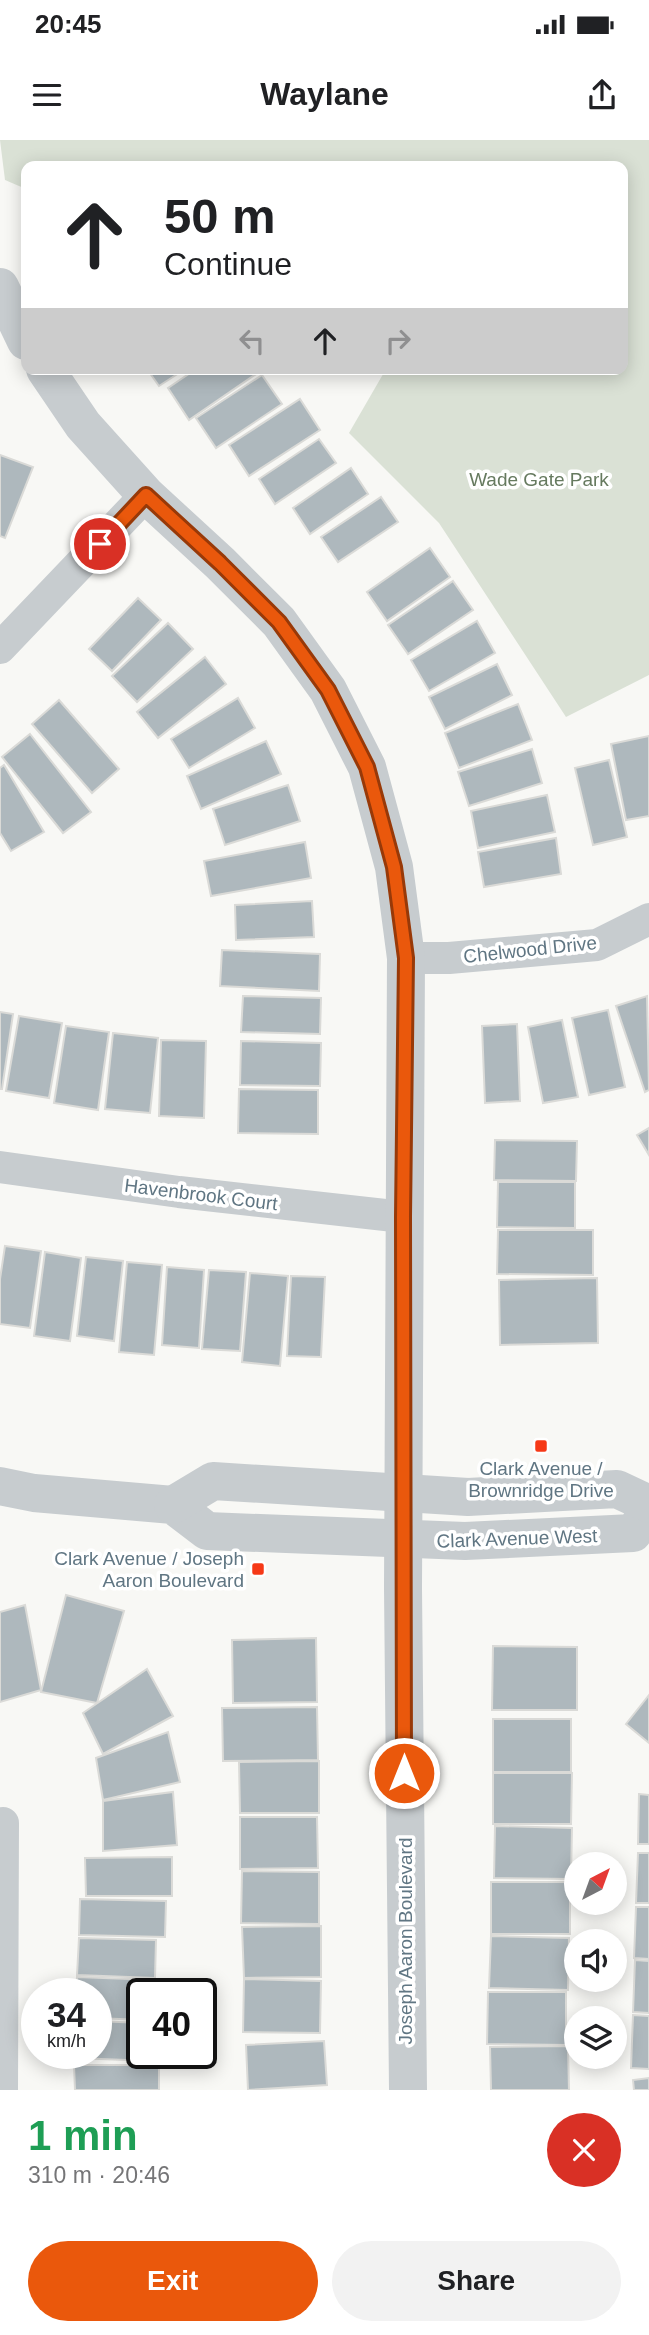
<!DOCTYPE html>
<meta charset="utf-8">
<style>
body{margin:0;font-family:Arial,sans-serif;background:#f2f2f2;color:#202124;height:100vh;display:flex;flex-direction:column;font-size:26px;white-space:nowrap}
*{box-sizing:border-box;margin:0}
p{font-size:23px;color:#757577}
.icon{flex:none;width:38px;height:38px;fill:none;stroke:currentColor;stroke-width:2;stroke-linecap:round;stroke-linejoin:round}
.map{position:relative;height:1950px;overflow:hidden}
.side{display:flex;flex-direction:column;background:#fff;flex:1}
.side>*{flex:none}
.banner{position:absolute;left:21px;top:21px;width:607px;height:214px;border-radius:14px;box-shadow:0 4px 18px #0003;background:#fff;color:#202124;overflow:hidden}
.needle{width:46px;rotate:41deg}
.buttons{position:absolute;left:564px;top:1712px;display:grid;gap:14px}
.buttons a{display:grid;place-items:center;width:63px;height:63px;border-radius:50%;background:#fff;box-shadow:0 4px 18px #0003;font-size:35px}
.speed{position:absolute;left:21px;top:1838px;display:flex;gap:14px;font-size:35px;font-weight:700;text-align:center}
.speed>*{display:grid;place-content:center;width:91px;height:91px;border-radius:50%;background:#fff;box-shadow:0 4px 18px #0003;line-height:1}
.speed small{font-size:18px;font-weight:400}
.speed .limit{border:4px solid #111;border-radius:10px;background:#fff;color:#111}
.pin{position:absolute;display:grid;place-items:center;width:60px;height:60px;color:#fff;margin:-30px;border:4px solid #fff;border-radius:50%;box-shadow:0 2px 7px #0007}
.me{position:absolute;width:77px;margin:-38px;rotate:0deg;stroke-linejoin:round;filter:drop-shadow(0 0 5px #0008)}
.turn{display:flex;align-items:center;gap:24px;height:147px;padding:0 28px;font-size:32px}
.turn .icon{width:91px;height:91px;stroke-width:2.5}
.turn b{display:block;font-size:49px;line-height:60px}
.lanes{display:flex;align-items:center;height:66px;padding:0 28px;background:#0003;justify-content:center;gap:35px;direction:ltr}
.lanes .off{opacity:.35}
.round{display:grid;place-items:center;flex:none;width:74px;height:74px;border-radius:37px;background:#f2f2f2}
.summary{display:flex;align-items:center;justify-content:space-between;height:119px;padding:0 28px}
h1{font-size:42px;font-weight:600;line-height:52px;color:#1e9e55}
.primary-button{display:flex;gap:14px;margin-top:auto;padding:14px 28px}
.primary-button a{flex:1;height:80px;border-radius:42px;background:#ea580c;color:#fff;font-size:28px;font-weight:600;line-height:80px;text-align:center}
.primary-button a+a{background:#f2f2f2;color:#202124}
.status{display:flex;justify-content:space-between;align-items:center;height:49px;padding:0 35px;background:#fff;direction:ltr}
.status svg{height:19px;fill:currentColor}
header{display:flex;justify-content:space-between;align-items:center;height:91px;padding:0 28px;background:#fff;font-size:32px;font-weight:600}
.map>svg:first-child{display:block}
.green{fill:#dae1d5}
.building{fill:#aeb8bd;stroke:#dadad7;stroke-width:2}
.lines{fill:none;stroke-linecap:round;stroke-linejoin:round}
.minor{stroke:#c7cccf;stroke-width:32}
.tertiary{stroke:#c7cccf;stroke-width:38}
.route-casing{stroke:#983908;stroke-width:18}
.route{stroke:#ea580c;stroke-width:12}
.poi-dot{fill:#f63917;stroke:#fff;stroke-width:2.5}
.labels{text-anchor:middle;stroke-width:7;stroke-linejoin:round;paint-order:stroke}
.park-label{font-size:19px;fill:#667a5f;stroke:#fff}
.street-label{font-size:19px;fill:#607683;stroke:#fff}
.poi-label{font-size:19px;fill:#607683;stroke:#fff}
</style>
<div class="status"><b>20:45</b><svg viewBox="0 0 49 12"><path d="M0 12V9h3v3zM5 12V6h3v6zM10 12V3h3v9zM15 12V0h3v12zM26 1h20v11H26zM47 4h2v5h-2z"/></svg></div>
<header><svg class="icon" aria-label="menu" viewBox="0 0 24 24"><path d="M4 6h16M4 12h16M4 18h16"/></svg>Waylane<svg class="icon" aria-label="share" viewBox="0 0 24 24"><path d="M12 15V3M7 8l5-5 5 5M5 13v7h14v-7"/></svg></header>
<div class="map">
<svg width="649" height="1950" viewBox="0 0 649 1950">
<rect width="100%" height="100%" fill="#f8f8f5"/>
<path class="green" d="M0 0H649V535L566 577 439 383 349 293 386 229H623V26H26V49L5 40Z"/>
<g class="building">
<path d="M147 229H185L159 246Z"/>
<path d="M196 229H258L259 232 189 280 168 248Z"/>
<path d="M262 235 282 264 216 308 196 278Z"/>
<path d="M300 259 320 290 249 336 229 305Z"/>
<path d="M319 299 336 323 275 364 259 339Z"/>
<path d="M0 315 33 327 5 398 0 396Z"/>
<path d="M351 328 368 354 310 394 293 368Z"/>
<path d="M381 357 398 382 338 422 321 397Z"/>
<path d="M430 408 450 437 387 481 367 452Z"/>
<path d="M453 441 473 470 408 514 388 485Z"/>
<path d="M138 458 161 480 112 531 89 509Z"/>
<path d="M477 481 495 513 429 551 411 520Z"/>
<path d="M168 483 193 509 137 562 112 536Z"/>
<path d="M205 517 226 544 158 598 137 572Z"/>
<path d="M497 524 512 555 445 589 429 557Z"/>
<path d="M238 558 255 588 189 628 171 599Z"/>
<path d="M59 560 119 629 92 653 32 584Z"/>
<path d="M518 564 532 600 459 628 445 593Z"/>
<path d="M30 594 91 672 63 693 2 617Z"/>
<path d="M649 596V676L626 680 611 604Z"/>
<path d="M266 601 281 634 201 669 187 636Z"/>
<path d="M532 609 542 643 469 666 458 632Z"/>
<path d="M609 620 627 697 593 705 575 628Z"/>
<path d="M4 625 44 692 11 711 0 693V628Z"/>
<path d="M288 645 300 681 225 705 213 669Z"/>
<path d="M547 655 555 692 478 708 471 671Z"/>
<path d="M556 698 561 734 484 747 478 712Z"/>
<path d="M305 702 311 738 211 756 204 721Z"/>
<path d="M312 761 314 797 236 800 235 765Z"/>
<path d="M222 810 320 814 319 851 220 846Z"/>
<path d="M243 856 321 858 320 894 241 892Z"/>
<path d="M647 856 649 950 645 952 616 866Z"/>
<path d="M608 870 625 947 589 955 572 878Z"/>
<path d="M0 872 13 874 2 949H0Z"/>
<path d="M19 876 62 883 49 958 6 951Z"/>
<path d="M562 880 578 957 543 963 528 887Z"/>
<path d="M517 884 520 961 485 963 482 886Z"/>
<path d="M66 886 109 892 98 970 54 963Z"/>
<path d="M113 893 158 898 150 973 105 969Z"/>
<path d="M161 900 206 901 204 978 159 976Z"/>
<path d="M241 901 321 903 320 946 240 945Z"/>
<path d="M239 949 318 950V994L238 993Z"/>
<path d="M649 988V1015L637 995Z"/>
<path d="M495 1000 577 1001 576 1041 494 1040Z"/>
<path d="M498 1042H575V1088L497 1087Z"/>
<path d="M498 1090H593V1135L497 1134Z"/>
<path d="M5 1106 41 1111 30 1188 0 1184V1139Z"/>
<path d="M45 1112 81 1118 70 1201 34 1196Z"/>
<path d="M86 1117 123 1121 114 1201 77 1196Z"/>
<path d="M127 1122 162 1125 154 1215 119 1212Z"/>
<path d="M167 1127 204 1130 199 1208 162 1205Z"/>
<path d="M209 1130 246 1132 240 1211 202 1209Z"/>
<path d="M250 1133 288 1136 280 1226 242 1222Z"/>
<path d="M291 1136 325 1137 321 1217 287 1216Z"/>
<path d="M597 1138 598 1203 500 1205 499 1140Z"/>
<path d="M66 1455 124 1471 97 1563 41 1552Z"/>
<path d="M25 1465 41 1550 0 1562V1472Z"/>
<path d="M316 1498 317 1562 233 1563 232 1500Z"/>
<path d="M493 1506 577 1507V1570H492Z"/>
<path d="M147 1529 173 1576 103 1614 83 1573Z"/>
<path d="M649 1555V1603L626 1584Z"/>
<path d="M317 1567 318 1620 223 1621 222 1568Z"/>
<rect x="493" y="1579" width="78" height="53"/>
<path d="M168 1592 180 1642 103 1660 96 1618Z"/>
<path d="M319 1621V1673H240L239 1622Z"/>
<path d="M493 1633H572L571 1684H493Z"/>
<path d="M173 1652 177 1705 103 1711V1661Z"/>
<path d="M639 1654 649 1655V1704H638Z"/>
<path d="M240 1677H317L318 1728 240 1729Z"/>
<path d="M495 1686 572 1688 571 1739 494 1738Z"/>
<path d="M638 1713H649V1763H636Z"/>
<path d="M172 1717V1756H86L85 1718Z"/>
<path d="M242 1731 319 1732V1784L241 1783Z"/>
<rect x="491" y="1742" width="79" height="52"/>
<path d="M80 1759 166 1761 165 1797 79 1795Z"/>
<path d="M636 1767H649V1819L634 1818Z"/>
<path d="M321 1786V1837L244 1838 242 1787Z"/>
<path d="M491 1796 569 1798 568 1850 489 1848Z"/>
<path d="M79 1798 156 1800 155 1838 77 1835Z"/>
<path d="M635 1820 649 1821V1873L633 1872Z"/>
<path d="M77 1837 157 1840 156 1853H142V1880L96 1878V1853H76Z"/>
<path d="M244 1839 321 1841 320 1893 243 1892Z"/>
<path d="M488 1852H566V1905L487 1904Z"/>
<path d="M633 1875 649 1876V1929L631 1928Z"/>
<path d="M96 1881 142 1883V1913H153V1921L74 1918 75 1913H96Z"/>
<path d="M324 1901 327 1945 248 1950 246 1905Z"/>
<path d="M568 1906 569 1950H491L490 1907Z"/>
<path d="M74 1925H159V1950H75Z"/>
<path d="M649 1938V1950H634L633 1940Z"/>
</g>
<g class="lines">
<g class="minor">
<path d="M0 508 146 355"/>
<path d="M406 818H449L597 805 649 779"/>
<path d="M0 1027 179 1052 403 1077"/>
<path d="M2 1950 3 1683"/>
</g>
<g class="tertiary">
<path d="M0 147 26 201"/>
<path d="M45 229 83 285 146 355 220 423 279 482 328 550 367 627 394 727 406 818 403 1448 408 1950"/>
<path d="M0 1346 34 1353 173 1365 207 1391 465 1401 633 1393 649 1372"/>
<path d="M173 1365 213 1341 468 1357 617 1349 649 1364"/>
</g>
</g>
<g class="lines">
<g class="route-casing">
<path id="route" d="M100 404 146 355 220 423 279 482 328 550 367 627 394 727 406 818 403 1077 404 1633"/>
</g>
<use href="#route" class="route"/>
</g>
<g class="poi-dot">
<rect x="534" y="1299" width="14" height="14" rx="3.5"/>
<rect x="251" y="1422" width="14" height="14" rx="3.5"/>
</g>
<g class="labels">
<g class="park-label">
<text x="539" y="346">Wade Gate Park</text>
</g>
<g class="street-label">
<text transform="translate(530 809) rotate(-6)" y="7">Chelwood Drive</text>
<text transform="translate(201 1054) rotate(7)" y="7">Havenbrook Court</text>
<text transform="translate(517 1398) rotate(-2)" y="7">Clark Avenue West</text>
<text transform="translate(405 1801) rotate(-90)" y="7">Joseph Aaron Boulevard</text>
</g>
<g class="poi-label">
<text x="541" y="1335">Clark Avenue /<tspan x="541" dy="22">Brownridge Drive</tspan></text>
<text x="244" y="1425" text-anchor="end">Clark Avenue / Joseph<tspan x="244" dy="22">Aaron Boulevard</tspan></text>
</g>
</g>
</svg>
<div class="buttons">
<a><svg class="needle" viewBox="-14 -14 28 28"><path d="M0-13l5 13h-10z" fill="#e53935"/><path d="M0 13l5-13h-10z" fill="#757577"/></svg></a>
<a><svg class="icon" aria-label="sound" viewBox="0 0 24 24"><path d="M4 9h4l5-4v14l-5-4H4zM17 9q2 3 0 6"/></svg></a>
<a><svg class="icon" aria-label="layers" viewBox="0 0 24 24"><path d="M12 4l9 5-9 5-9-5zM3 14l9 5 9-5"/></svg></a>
</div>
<div class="speed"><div>34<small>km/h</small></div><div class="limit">40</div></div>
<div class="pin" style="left:100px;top:404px;background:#d93025"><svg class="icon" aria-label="arrive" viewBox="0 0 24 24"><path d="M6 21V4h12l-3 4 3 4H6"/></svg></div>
<svg class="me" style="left:404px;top:1633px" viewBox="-20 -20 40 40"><circle r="17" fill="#ea580c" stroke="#fff" stroke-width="3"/><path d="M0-11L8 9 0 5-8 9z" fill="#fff"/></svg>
<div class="banner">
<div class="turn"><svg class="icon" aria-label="ahead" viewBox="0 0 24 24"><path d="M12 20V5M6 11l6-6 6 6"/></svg><div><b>50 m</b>Continue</div></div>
<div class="lanes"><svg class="icon off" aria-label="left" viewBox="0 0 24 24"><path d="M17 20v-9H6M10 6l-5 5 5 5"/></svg><svg class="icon" aria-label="ahead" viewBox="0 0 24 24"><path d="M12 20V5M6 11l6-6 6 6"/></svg><svg class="icon off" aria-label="right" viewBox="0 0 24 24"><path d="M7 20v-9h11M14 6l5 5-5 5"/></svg></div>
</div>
</div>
<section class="side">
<div class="summary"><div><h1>1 min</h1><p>310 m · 20:46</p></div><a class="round" style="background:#d93025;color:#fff"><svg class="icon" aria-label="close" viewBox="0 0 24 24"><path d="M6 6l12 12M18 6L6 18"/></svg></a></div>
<div class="primary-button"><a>Exit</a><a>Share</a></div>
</section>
